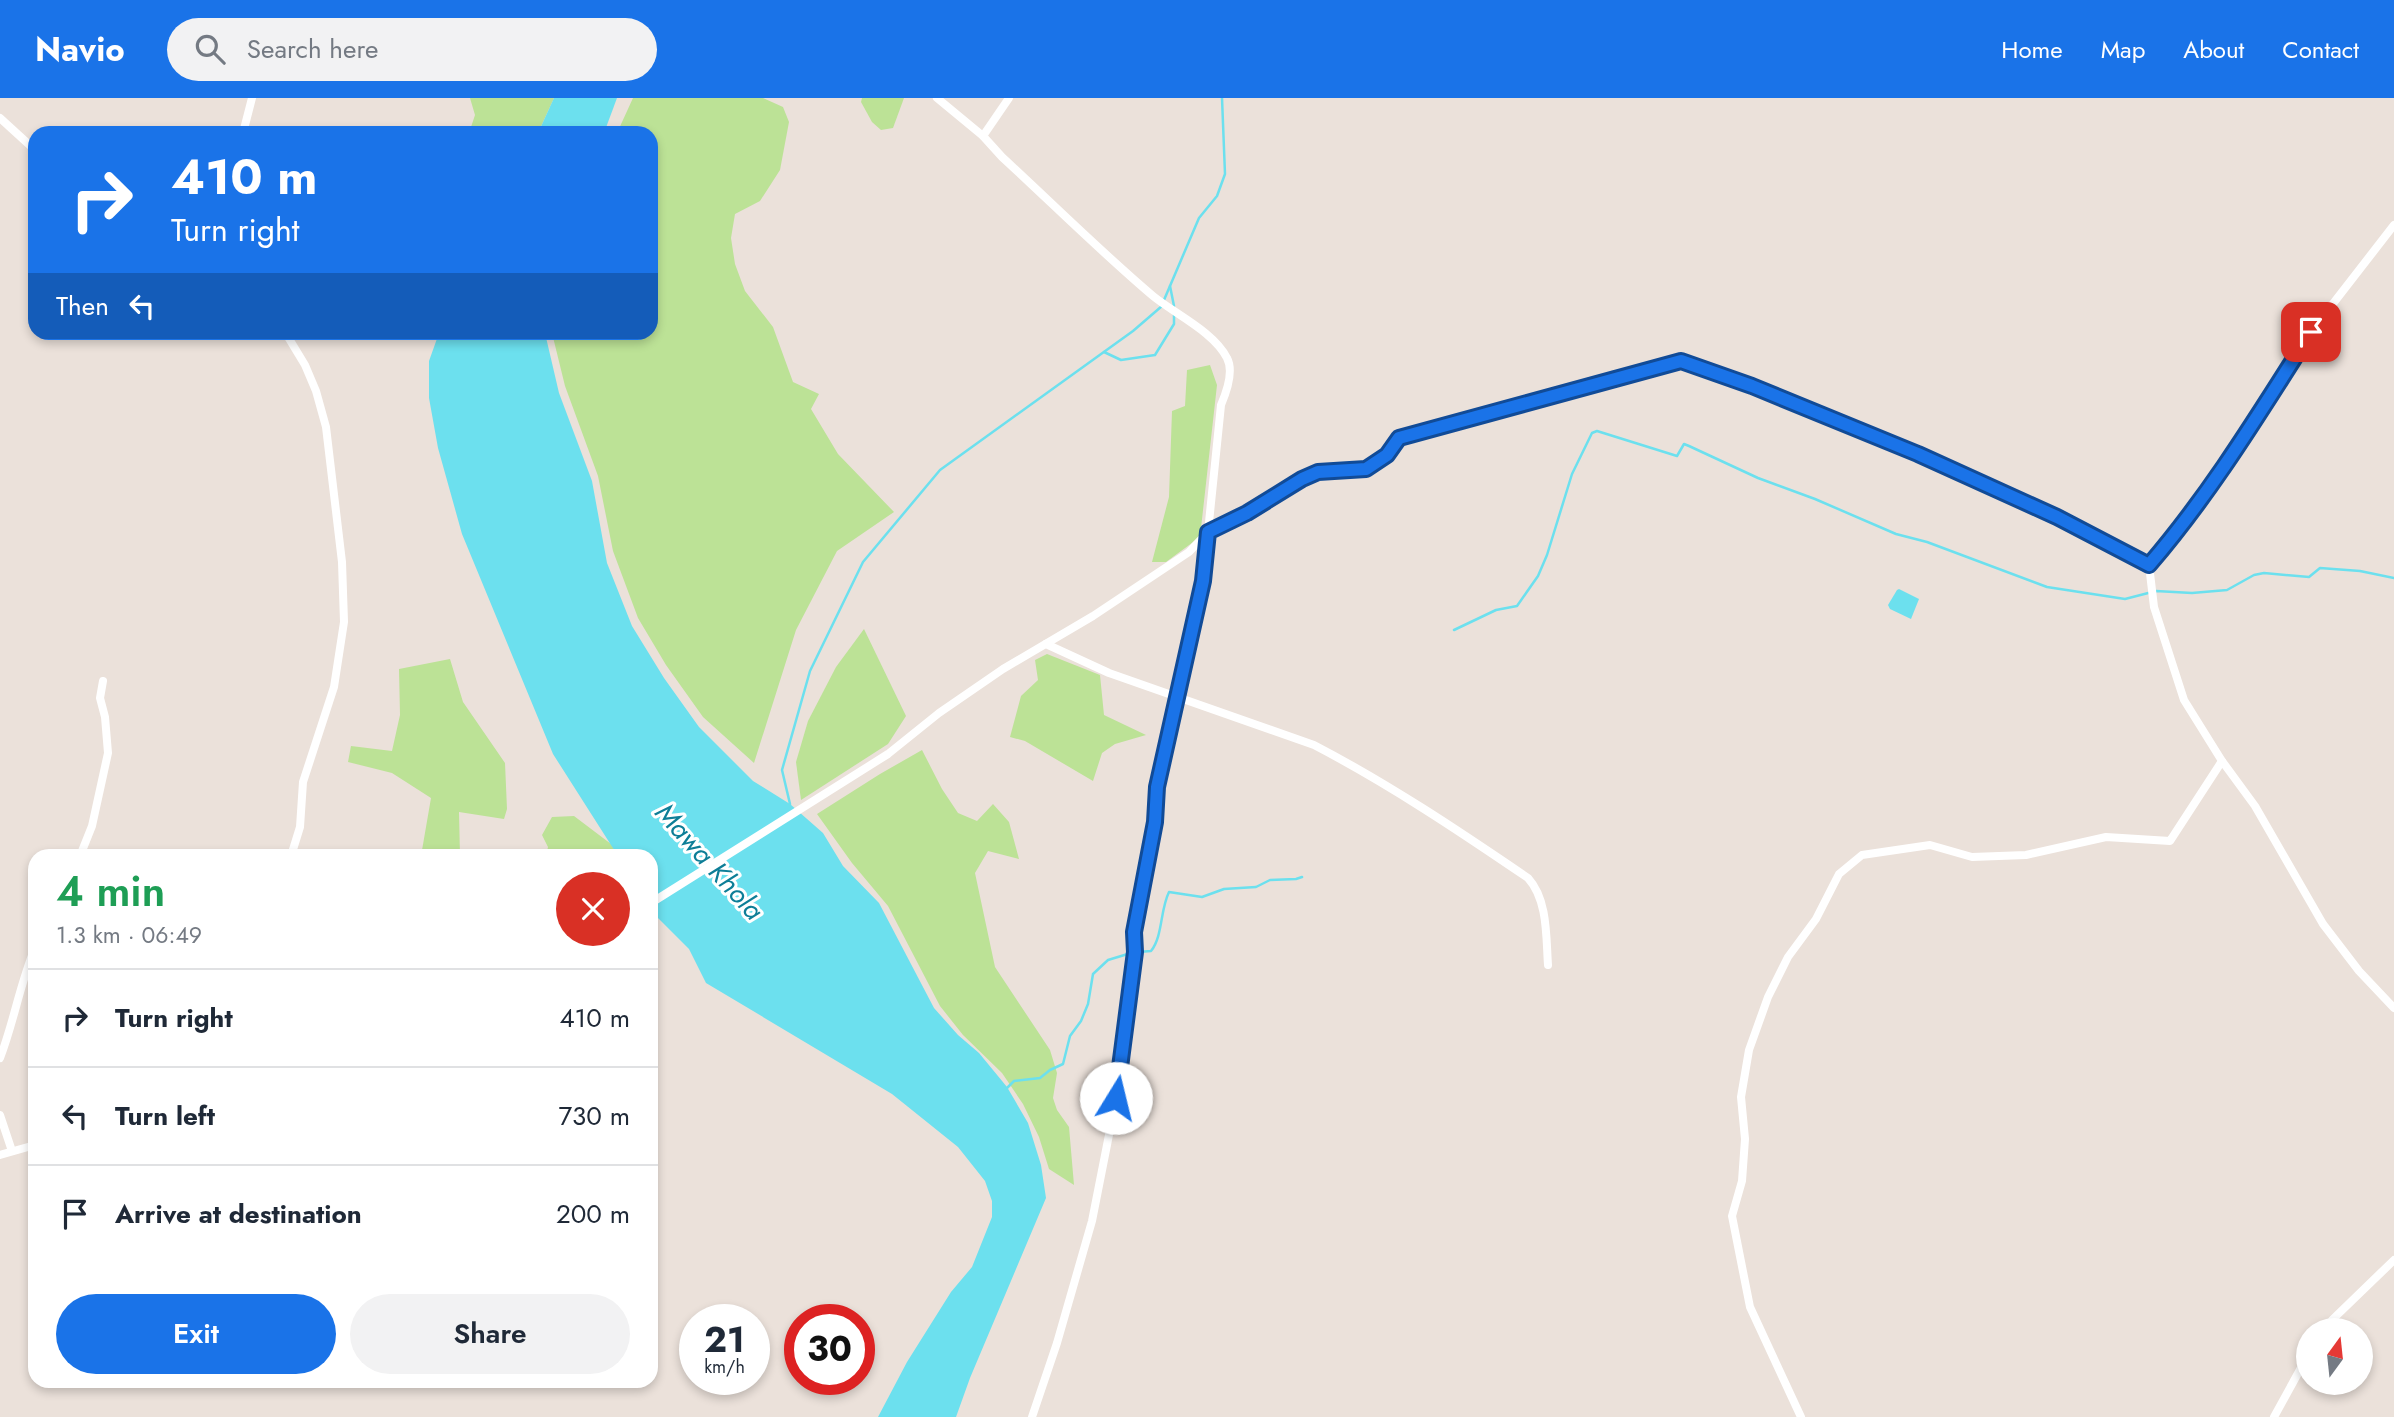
<!DOCTYPE html>
<meta charset="utf-8">
<style>
body{margin:0;font-family:Jost,sans-serif;background:#f2f2f3;color:#1f2937;height:100vh;display:flex;flex-direction:column;font-size:26px;white-space:nowrap}
*{box-sizing:border-box;margin:0}
p{font-size:23px;color:#747a83}
.icon{flex:none;width:38px;height:38px;fill:none;stroke:currentColor;stroke-width:2;stroke-linecap:round;stroke-linejoin:round}
.map{position:relative;flex:1;overflow:hidden}
.side{position:absolute;left:28px;top:751px;width:630px;height:539px;display:flex;flex-direction:column;background:#fff;border-radius:21px;box-shadow:0 4px 10px #0003}
.side>*{flex:none}
.guide{position:absolute;left:28px;top:28px;width:630px;height:214px;border-radius:21px;box-shadow:0 4px 10px #0003;background:#1a73e8;color:#fff;overflow:hidden}
.needle{width:46px;rotate:15deg}
.controls{position:absolute;left:2296px;top:1220px;display:grid;gap:14px}
.controls a{display:grid;place-items:center;width:77px;height:77px;border-radius:50%;background:#fff;box-shadow:0 4px 10px #0003;font-size:35px}
.speed{position:absolute;left:679px;top:1206px;display:flex;gap:14px;font-size:35px;font-weight:700;text-align:center}
.speed>*{display:grid;place-content:center;width:91px;height:91px;border-radius:50%;background:#fff;box-shadow:0 4px 10px #0003;line-height:1}
.speed small{font-size:18px;font-weight:400}
.speed .limit{border:10px solid #d22;background:#fff;color:#111}
.pin{position:absolute;display:grid;place-items:center;width:60px;height:60px;color:#fff;margin:-30px;border-radius:14px;box-shadow:0 4px 10px #0006}
.me{position:absolute;width:77px;margin:-38px;rotate:9deg;stroke-linejoin:round;filter:drop-shadow(0 0 5px #0008)}
.turn{display:flex;align-items:center;gap:24px;height:147px;padding:0 28px;font-size:32px}
.turn .icon{width:91px;height:91px;stroke-width:2.5}
.turn b{display:block;font-size:49px;line-height:60px}
.then{display:flex;align-items:center;height:66px;padding:0 28px;background:#0003;gap:14px;font-size:26px}
.round{display:grid;place-items:center;flex:none;width:74px;height:74px;border-radius:37px;background:#f2f2f3}
.headline{display:flex;align-items:center;justify-content:space-between;height:119px;padding:0 28px}
h1{font-size:42px;font-weight:600;line-height:52px;color:#1e9e55}
.cta{display:flex;gap:14px;margin-top:auto;padding:14px 28px}
.cta a{flex:1;height:80px;border-radius:42px;background:#1a73e8;color:#fff;font-size:28px;font-weight:600;line-height:80px;text-align:center}
.cta a+a{background:#f2f2f3;color:#1f2937}
ul{padding:0;list-style:none}
li{display:flex;align-items:center;gap:21px;height:98px;padding:0 28px;border-top:2px solid #e0e1e3}
li div{flex:1}
li b{display:block;font-size:26px}
li em{font-style:normal}
header{display:flex;align-items:center;gap:42px;box-sizing:border-box;height:98px;padding:0 35px;background:#1a73e8;color:#fff}
header strong{font-size:33px}
nav{display:flex;gap:38px;margin-inline-start:auto;font-size:24px}
.search{width:490px;height:63px;background:#f2f2f3;display:flex;align-items:center;gap:18px;box-sizing:border-box;padding:0 24px;border-radius:38px;color:#747a83;font-size:26px}
.map>svg:first-child{display:block}
.green{fill:#bce296}
.water{fill:#6ce0ee}
.lines{fill:none;stroke-linecap:round;stroke-linejoin:round}
.stream{stroke:#6ce0ee;stroke-width:2.5}
.minor{stroke:#fff;stroke-width:8}
.route-casing{stroke:#114b97;stroke-width:18}
.route{stroke:#1a73e8;stroke-width:12}
.labels{text-anchor:middle;stroke-width:6;stroke-linejoin:round;paint-order:stroke}
.water-label{font-size:28px;font-style:italic;fill:#0d7e97;stroke:#fff}
</style>
<header>
<strong>Navio</strong>
<div class="search"><svg class="icon" aria-label="search" viewBox="0 0 24 24"><circle cx="10" cy="10" r="6"/><path d="M15 15l6 6"/></svg>Search here</div>
<nav><a>Home</a><a>Map</a><a>About</a><a>Contact</a></nav>
</header>
<div class="map">
<svg width="2394" height="1319" viewBox="0 0 2394 1319">
<rect width="100%" height="100%" fill="#ebe1da"/>
<g class="green">
<path d="M470 0H554L538 35H469L475 17Z"/>
<path d="M633 0H763L783 9 789 24 780 72 760 103 735 116 731 140 735 166 745 193 773 229 793 284 819 296 811 311 838 356 894 414 837 453 796 532 754 665 703 619 666 567 638 520 613 453 598 378 565 288 552 235 651 234V35H617Z"/>
<path d="M862 0H904L893 30 881 32 872 24 861 4Z"/>
<path d="M1210 267 1217 287 1200 439 1166 464H1152L1169 399 1172 313 1185 308 1187 272Z"/>
<path d="M864 531 906 618 888 646 801 702 796 664 808 623 836 569Z"/>
<path d="M1047 556 1100 577 1104 617 1146 637 1115 646 1102 655 1093 683 1025 643 1010 639 1021 598 1038 582 1035 562Z"/>
<path d="M450 561 463 604 505 665 507 711 504 721 459 714 460 758H421L431 700 392 675 348 664 351 648 392 653 400 617 399 571Z"/>
<path d="M922 652 942 691 958 715 977 723 993 706 1009 724 1019 761 988 753 975 775 995 869 1050 952 1057 975 1053 1000 1057 1012 1069 1029 1074 1087 1049 1071 1039 1039 1023 1006 1002 975 963 937 940 908 888 808 852 765 817 716 880 676Z"/>
<path d="M574 718 611 746 618 758H546L548 749 542 737 552 719Z"/>
</g>
<g class="water">
<path d="M554 0H617L604 35H538Z"/>
<path d="M439 235H545L559 295 592 383 607 465 632 528 664 580 699 629 753 683 790 706 823 735 843 768 879 805 934 910 958 937 979 955 1007 989 1028 1025 1041 1067 1046 1100 970 1280 956 1319H878L907 1264 951 1194 972 1169 992 1119V1103L985 1083 958 1049 892 996 706 885 689 851 651 813V758H618L553 656 462 436 438 350 429 300V263Z"/>
<path d="M1899 491 1919 501 1911 521 1890 511 1888 507 1897 492Z"/>
</g>
<g class="lines">
<g class="stream">
<path d="M1170 188 1174 208"/>
<path d="M1164 202 1199 120 1217 98 1225 76 1222 0"/>
<path d="M1104 254 1121 262 1155 257 1174 226V215"/>
<path d="M1454 532 1496 512 1517 508 1538 478 1547 457 1572 376 1592 335 1597 333 1677 358 1684 346 1689 348 1758 380 1815 401 1896 436 1927 444 2047 489 2125 501 2156 493 2192 495 2227 492 2254 477 2264 475 2309 479 2320 470 2360 473 2394 480"/>
<path d="M790 706 782 672 810 573 863 464 940 372 1133 233 1162 208"/>
<path d="M1138 854 1151 853C1163 838 1160 812 1169 794L1202 799 1224 791 1256 789 1270 782 1296 781 1302 779"/>
<path d="M1006 991 1014 983 1040 980 1050 972 1063 966 1070 938 1081 923 1088 906 1093 876 1108 862 1131 855"/>
</g>
<g class="minor">
<path d="M937 0 983 38 1002 59C1052 105 1101 154 1153 198 1175 216 1214 234 1227 260 1234 273 1227 293 1221 307L1203 483 1157 689 1155 724 1134 834 1135 854 1122 939 1121 976 1092 1123 1057 1245 1032 1319"/>
<path d="M0 20 35 52"/>
<path d="M243 35 252 0"/>
<path d="M983 38 1009 0"/>
<path d="M2394 127 2311 234 2208 391 2181 429 2149 467 2154 509 2184 602 2222 663 2255 708 2323 826 2359 873 2394 910"/>
<path d="M285 234 305 267 316 293 326 329 342 464 344 524 334 589 303 684 300 729 291 758"/>
<path d="M1046 546 1109 575 1314 647C1389 686 1459 733 1528 780 1548 802 1546 839 1548 867"/>
<path d="M80 758 92 728 108 655 105 619 100 600 103 583"/>
<path d="M651 805 888 656 939 615 1003 571 1093 518 1189 454 1208 434 1247 415 1302 381 1318 375 1366 371 1387 357 1399 340 1681 263 1752 288 1918 356 2057 419 2149 467"/>
<path d="M0 960C14 924 20 885 35 850"/>
<path d="M0 1017 12 1053"/>
<path d="M0 1057 35 1047"/>
<path d="M2326 1232 2332 1222 2394 1162"/>
<path d="M1801 1319 1750 1209 1732 1118 1742 1083 1745 1041 1741 999 1749 952 1768 899 1788 859 1816 821 1839 776 1862 757 1930 747 1972 759 2026 757 2106 739 2170 743 2222 663"/>
<path d="M2274 1319 2308 1257"/>
</g>
</g>
<g class="lines">
<g class="route-casing">
<path id="route" d="M1116 1000 1135 854 1134 834 1155 724 1157 689 1203 483 1208 434 1247 415 1302 381 1318 374 1366 371 1387 357 1399 340 1681 263 1752 288 1918 356 2057 419 2149 467C2211 395 2260 314 2311 234"/>
</g>
<use href="#route" class="route"/>
</g>
<g class="labels">
<g class="water-label">
<text transform="translate(710 763) rotate(48)" y="10">Mawa Khola</text>
</g>
</g>
</svg>
<div class="controls">
<a><svg class="needle" viewBox="-14 -14 28 28"><path d="M0-13l5 13h-10z" fill="#e53935"/><path d="M0 13l5-13h-10z" fill="#747a83"/></svg></a>
</div>
<div class="speed"><div>21<small>km/h</small></div><div class="limit">30</div></div>
<div class="pin" style="left:2311px;top:234px;background:#d93025"><svg class="icon" aria-label="arrive" viewBox="0 0 24 24"><path d="M6 21V4h12l-3 4 3 4H6"/></svg></div>
<svg class="me" style="left:1116px;top:1000px" viewBox="-20 -20 40 40"><circle r="19" fill="#fff"/><path d="M0-13L10 11 0 6-10 11z" fill="#1a73e8"/></svg>
<div class="guide">
<div class="turn"><svg class="icon" aria-label="right" viewBox="0 0 24 24"><path d="M7 20v-9h11M14 6l5 5-5 5"/></svg><div><b>410 m</b>Turn right</div></div>
<div class="then">Then<svg class="icon" aria-label="left" viewBox="0 0 24 24"><path d="M17 20v-9H6M10 6l-5 5 5 5"/></svg></div>
</div>
<section class="side">
<div class="headline"><div><h1>4 min</h1><p>1.3 km · 06:49</p></div><a class="round" style="background:#d93025;color:#fff"><svg class="icon" aria-label="close" viewBox="0 0 24 24"><path d="M6 6l12 12M18 6L6 18"/></svg></a></div>
<ul>
<li><svg class="icon" aria-label="right" viewBox="0 0 24 24"><path d="M7 20v-9h11M14 6l5 5-5 5"/></svg><div><b>Turn right</b></div><em>410 m</em></li>
<li><svg class="icon" aria-label="left" viewBox="0 0 24 24"><path d="M17 20v-9H6M10 6l-5 5 5 5"/></svg><div><b>Turn left</b></div><em>730 m</em></li>
<li><svg class="icon" aria-label="arrive" viewBox="0 0 24 24"><path d="M6 21V4h12l-3 4 3 4H6"/></svg><div><b>Arrive at destination</b></div><em>200 m</em></li>
</ul>
<div class="cta"><a>Exit</a><a>Share</a></div>
</section>
</div>
